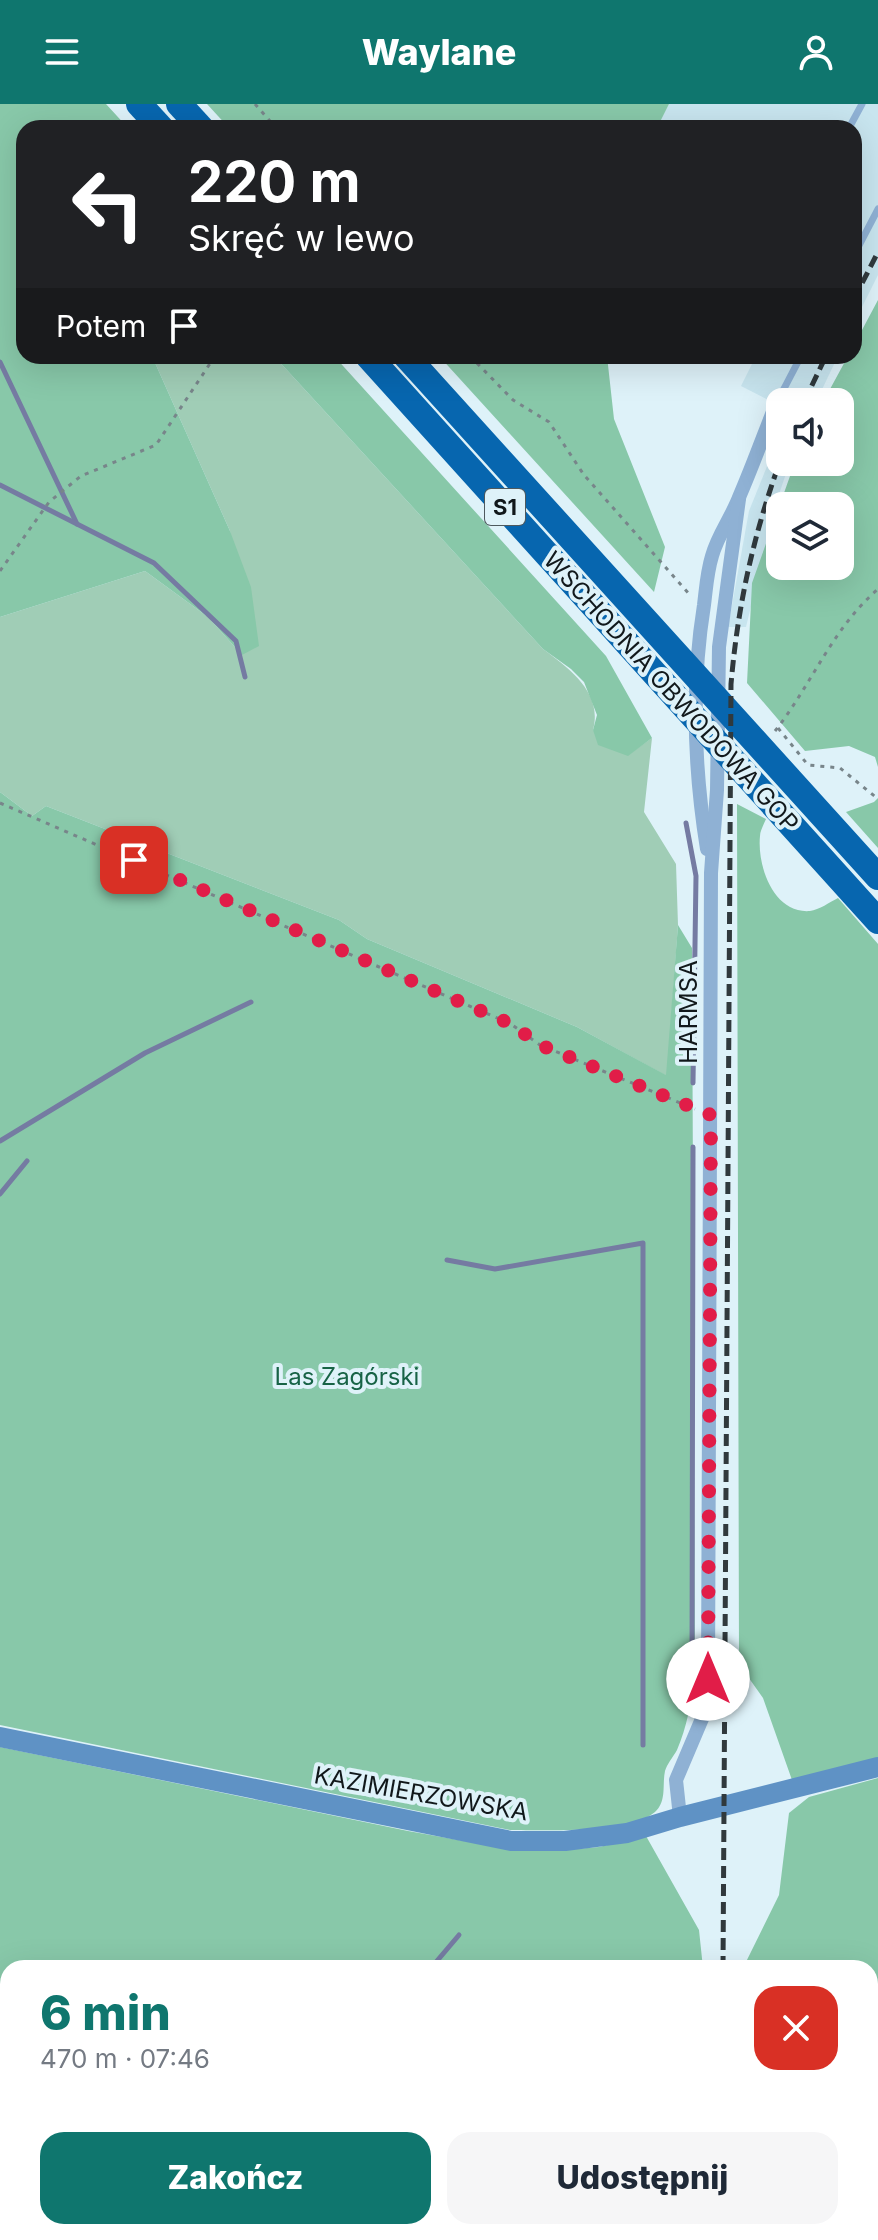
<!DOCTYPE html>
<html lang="pl">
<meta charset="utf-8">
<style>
body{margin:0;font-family:Inter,sans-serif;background:#f6f6f7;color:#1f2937;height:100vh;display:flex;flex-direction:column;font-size:30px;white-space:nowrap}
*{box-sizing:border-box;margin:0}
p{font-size:26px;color:#747a83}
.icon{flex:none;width:44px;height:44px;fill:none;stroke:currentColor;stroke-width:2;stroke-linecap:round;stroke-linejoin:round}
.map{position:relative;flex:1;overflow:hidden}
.details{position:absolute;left:0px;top:1856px;width:878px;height:280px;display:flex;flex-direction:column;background:#fff;border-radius:24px 24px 0 0;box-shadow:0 8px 32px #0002}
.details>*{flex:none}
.guide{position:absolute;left:16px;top:16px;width:846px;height:244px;border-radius:24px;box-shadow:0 8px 32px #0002;background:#202124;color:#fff;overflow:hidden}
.fabs{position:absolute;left:766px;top:284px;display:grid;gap:16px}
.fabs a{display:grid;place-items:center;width:88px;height:88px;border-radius:16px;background:#fff;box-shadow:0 8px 32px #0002;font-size:40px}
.pin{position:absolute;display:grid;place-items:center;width:68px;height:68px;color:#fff;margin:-34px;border-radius:16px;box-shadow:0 4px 12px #0006}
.me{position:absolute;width:88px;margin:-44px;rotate:0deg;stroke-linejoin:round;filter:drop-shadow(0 0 6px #0008)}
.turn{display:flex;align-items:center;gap:28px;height:168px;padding:0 40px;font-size:36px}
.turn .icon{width:104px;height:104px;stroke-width:2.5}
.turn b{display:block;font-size:56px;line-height:68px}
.then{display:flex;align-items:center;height:76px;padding:0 40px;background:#0003;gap:16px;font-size:30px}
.round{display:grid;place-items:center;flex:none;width:84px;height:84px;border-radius:24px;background:#f6f6f7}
.summary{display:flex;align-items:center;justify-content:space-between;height:136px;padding:0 40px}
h1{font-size:48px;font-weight:800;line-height:60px;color:#0f766e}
.cta{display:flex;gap:16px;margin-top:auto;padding:16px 40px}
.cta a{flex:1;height:92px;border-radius:24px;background:#0f766e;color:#fff;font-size:32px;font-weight:800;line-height:92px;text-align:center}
.cta a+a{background:#f6f6f7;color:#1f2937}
header{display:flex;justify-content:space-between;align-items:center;height:104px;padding:0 40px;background:#0f766e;color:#fff;font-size:36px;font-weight:800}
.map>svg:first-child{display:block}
.built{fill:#c8e5ef}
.green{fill:#a0cdb6}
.forest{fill:#88c8a9;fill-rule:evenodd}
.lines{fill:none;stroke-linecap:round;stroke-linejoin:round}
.stream{stroke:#757ba2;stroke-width:5}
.path{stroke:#78858a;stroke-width:3;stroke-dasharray:4 6;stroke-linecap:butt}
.lane{stroke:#8fb1d4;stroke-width:7}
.street{stroke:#8fb1d4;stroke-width:14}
.secondary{stroke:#5f92c5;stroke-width:20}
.highway{stroke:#0766af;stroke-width:26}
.rail{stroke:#30393d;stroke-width:5;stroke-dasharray:12 6;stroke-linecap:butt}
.route{stroke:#e11d48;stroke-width:14;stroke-dasharray:0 25.2}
.labels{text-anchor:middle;stroke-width:8;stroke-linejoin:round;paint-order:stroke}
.shield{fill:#def2f9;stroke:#4e595e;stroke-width:2}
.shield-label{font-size:22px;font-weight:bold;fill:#11181b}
.street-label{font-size:24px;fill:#11181b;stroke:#def2f9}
.park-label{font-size:24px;fill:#176346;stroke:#def2f9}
</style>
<header><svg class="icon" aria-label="menu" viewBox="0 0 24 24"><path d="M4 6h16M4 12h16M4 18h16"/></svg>Waylane<svg class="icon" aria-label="person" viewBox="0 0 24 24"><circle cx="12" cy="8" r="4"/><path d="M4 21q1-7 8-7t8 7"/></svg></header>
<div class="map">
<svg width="878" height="2136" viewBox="0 0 878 2136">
<rect width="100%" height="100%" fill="#def2f9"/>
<g class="built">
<path d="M669 0H878V171L854 219V24H657Z"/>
<path d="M756 252H838L816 298H780V302L741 282Z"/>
<path d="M780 330V358H790L776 399 746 523H728L749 407Z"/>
</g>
<path class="green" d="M152 252H274L543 545C570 565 603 589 593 626L628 651 652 634 644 708 676 760 678 821 667 972 577 923 367 835 339 816 46 702 32 712 0 688V513L145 467 208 513 242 551 230 427Z"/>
<g class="forest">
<path d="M0 0H106L128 24H24V252H152L230 427 251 483 259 542 242 551 208 513 145 467 0 513Z"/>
<path d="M207 0H669L657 24H229Z"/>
<path d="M878 196V663L875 653 849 642 805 647 747 579 752 479 795 358H840V298H823L848 252H854V241ZM780 402H840V462H780Z"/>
<path d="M274 252H334L606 552 652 634 628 652 598 641 593 626 597 611 584 578 571 565 543 545Z"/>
<path d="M439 252H607L614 315 665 443 654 488Z"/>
<path d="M0 688 32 712 46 702 339 816 367 835 577 923 666 971 678 821 692 844 695 1574C691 1598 687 1623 677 1646 673 1653 667 1660 665 1667 662 1681 667 1697 655 1708 630 1730 543 1726 510 1726L0 1621Z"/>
<path d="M878 694V744L846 708 874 698Z"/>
<path d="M737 700 766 715C764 720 760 727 760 732 757 761 773 810 810 807 819 806 830 798 838 794L878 840V1654L792 1676 763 1594 739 1560Z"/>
<path d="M0 1643 408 1727 509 1745 551 1747 599 1743 646 1732 699 1826 703 1864H8V2128H705V2136H0Z"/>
<path d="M878 1674V2136H728L729 2128H870V1864H743L779 1791 789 1709 809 1693Z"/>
</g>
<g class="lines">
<g class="stream">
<path d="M0 258 77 420"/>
<path d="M0 381 154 459 236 537 245 573"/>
<path d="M686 719 696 772 693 979"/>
<path d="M0 1037 145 949 251 898"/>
<path d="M0 1090 27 1057"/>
<path d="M447 1156 495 1165 643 1139V1641"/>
<path d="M692 1569 693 1043"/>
<path d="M431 1864 459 1831"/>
<path d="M0 2081 8 2054"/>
<path d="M234 2136 236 2128"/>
</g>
<g class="path">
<path d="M255 0 276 24"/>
<path d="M470 252 513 296 549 318 584 371 690 491"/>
<path d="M0 467 49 398 81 372 156 341 215 252"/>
<path d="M778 624 808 661 840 664 878 695"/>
<path d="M775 627C812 580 832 525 878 485"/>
<path d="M0 699 511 920 540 941 695 1005"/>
</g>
<g class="lane">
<path d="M849 24 862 0"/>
<path d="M854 151 878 105"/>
<path d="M776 300 801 252"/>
</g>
<g class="street">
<path d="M707 745C694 664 691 582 704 501 706 485 707 468 712 452 718 430 732 413 740 391 753 361 764 330 776 300"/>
<path d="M680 1713 676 1676 704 1610 708 1575 711 769 717 686 719 543 739 395"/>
</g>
<path class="secondary" d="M0 1633 511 1737H565L627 1729 680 1713 878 1663"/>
<g class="highway">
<path d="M139 0 161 24"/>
<path d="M179 0 201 24"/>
<path d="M368 252 878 817"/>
<path d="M406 252 878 773"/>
</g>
<g class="rail">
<path d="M854 195 878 148"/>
<path d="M804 298 826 252"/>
<path d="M723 1864 731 580C738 500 753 433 780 357"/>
<path d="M721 2136V2128"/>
</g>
</g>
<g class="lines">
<path class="route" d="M134 756 511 920 540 941 711 1011 708 1575"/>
</g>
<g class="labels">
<rect class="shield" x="485" y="385" width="40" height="36" rx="6"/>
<g class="shield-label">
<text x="505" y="411">S1</text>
</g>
<g class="street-label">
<text transform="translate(671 588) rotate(48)" y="8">WSCHODNIA OBWODOWA GOP</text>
<text transform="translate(689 908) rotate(-90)" y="8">HARMSA</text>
<text transform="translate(421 1690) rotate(10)" y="8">KAZIMIERZOWSKA</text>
</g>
<g class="park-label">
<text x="347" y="1281">Las Zagórski</text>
</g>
</g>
</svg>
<div class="fabs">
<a><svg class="icon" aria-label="sound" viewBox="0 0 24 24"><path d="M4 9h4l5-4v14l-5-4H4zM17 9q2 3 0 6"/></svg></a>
<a><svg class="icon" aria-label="layers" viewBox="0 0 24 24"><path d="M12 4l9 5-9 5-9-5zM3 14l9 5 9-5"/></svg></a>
</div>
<div class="pin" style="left:134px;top:756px;background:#d93025"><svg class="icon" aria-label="arrive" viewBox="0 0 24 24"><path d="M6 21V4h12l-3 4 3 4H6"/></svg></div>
<svg class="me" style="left:708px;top:1575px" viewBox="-20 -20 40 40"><circle r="19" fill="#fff"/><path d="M0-13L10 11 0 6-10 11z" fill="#e11d48"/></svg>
<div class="guide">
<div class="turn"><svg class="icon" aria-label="left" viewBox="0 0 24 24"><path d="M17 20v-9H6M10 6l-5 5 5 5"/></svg><div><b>220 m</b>Skręć w lewo</div></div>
<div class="then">Potem<svg class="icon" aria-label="arrive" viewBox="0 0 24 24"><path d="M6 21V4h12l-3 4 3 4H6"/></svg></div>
</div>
<section class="details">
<div class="summary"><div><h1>6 min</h1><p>470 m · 07:46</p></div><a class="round" style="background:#d93025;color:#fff"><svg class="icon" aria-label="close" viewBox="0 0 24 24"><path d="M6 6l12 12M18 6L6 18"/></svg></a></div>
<div class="cta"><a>Zakończ</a><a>Udostępnij</a></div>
</section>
</div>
